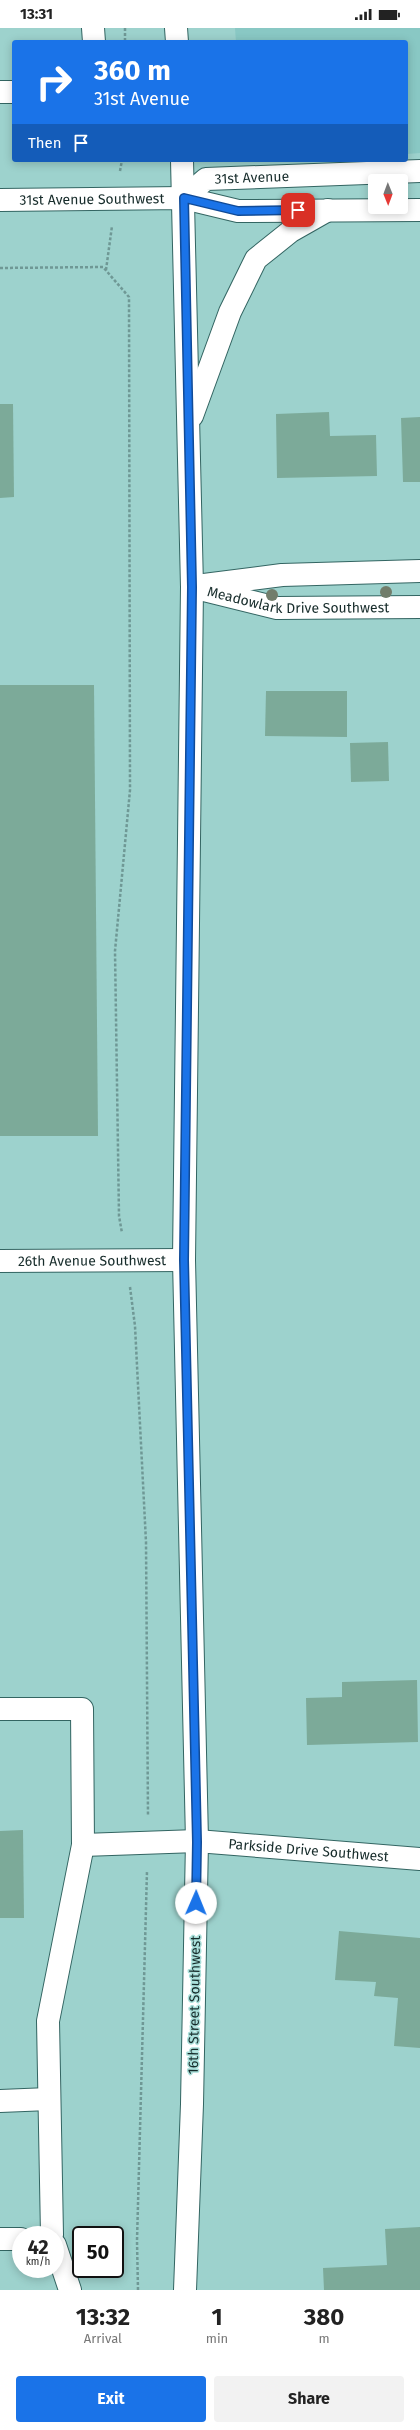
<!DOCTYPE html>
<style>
body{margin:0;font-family:"Fira Sans",sans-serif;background:#f2f2f2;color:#222;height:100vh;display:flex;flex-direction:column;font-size:15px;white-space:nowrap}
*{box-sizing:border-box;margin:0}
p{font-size:13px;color:#767676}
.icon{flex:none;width:22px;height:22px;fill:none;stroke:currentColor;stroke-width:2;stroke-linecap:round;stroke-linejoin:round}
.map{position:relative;height:2262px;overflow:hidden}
.side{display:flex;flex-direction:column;background:#fff;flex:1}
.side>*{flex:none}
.banner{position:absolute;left:12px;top:12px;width:396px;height:122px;border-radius:4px;box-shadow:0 2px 10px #0003;background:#1a73e8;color:#fff;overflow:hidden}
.needle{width:26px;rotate:179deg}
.controls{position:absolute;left:368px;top:146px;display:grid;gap:8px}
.controls a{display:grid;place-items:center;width:40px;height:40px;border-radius:4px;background:#fff;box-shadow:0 2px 10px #0003;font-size:20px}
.speed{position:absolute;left:12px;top:2198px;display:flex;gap:8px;font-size:20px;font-weight:700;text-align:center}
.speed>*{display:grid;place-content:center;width:52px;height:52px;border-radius:50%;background:#fff;box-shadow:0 2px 10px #0003;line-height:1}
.speed small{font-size:10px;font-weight:400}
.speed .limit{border:2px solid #111;border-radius:6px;background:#fff;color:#111}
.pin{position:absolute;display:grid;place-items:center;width:34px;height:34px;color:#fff;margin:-17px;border-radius:8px;box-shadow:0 2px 6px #0006}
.me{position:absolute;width:44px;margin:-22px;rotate:1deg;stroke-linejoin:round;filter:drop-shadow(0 0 3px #0008)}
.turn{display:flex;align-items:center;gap:14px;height:84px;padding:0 16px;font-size:18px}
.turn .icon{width:52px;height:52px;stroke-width:2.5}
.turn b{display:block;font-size:28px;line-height:34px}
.then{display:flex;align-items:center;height:38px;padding:0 16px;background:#0003;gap:8px;font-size:15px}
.eta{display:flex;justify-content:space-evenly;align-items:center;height:68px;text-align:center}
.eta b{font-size:24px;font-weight:700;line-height:28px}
.cta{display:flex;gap:8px;margin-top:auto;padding:8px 16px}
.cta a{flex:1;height:46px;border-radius:4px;background:#1a73e8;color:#fff;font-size:16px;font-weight:700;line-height:46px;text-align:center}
.cta a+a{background:#f2f2f2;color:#222}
.status{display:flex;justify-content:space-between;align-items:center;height:28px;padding:0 20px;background:#fff;direction:ltr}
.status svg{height:11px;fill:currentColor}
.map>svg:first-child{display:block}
.built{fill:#89c8c4}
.building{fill:#7caa99}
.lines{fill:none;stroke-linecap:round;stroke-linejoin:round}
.minor-casing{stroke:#336562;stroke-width:24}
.major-casing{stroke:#336562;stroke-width:24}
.path{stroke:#6f9895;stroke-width:2.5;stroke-dasharray:3 2;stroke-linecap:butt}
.minor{stroke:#fff;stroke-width:22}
.major{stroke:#fff;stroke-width:22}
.tree{fill:#727d6b}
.route-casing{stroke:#114b97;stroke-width:10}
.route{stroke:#1a73e8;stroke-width:7}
.labels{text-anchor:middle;stroke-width:3;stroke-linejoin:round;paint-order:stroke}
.street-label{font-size:14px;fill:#172c2b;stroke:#a9dfda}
</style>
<div class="status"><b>13:31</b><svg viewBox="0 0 49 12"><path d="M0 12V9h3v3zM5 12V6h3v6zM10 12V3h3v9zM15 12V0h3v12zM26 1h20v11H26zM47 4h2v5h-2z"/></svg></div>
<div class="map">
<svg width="420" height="2262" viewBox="0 0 420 2262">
<rect width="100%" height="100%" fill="#9dd2cd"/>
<path class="built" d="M235 0H420V125L406 126V14H236Z"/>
<g class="building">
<path d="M0 376H13L14 469 0 470Z"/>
<path d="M329 384 330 408 376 407 377 448 277 450 276 386Z"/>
<path d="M420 389V454H403L401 390Z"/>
<path d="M0 657H94L98 1108H0Z"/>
<path d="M266 663H347V709L265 708Z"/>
<path d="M388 714 389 753 351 754 350 715Z"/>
<path d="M417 1652 418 1714 307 1717 306 1670 342 1669V1654Z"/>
<path d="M23 1802 24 1890H0V1803Z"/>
<path d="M339 1903 420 1910V2020L394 2018 398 1970 374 1968 376 1954 335 1952Z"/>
<path d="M420 2199V2262H324L323 2240 387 2237 385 2201Z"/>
</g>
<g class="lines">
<g class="minor-casing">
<g id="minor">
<path d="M93 0 94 14"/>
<path d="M0 64H14"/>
<path id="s1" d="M184 170 206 151 420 143"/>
<path id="s2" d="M0 172 184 170 238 183 420 182"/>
<path d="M204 557 282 547 420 543"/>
<path id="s3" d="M192 559 277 580 420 579"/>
<path id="s4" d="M0 1233 184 1232"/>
<path d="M0 1681H82L83 1817 48 1993 52 2207"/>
<path id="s5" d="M83 1817 197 1813 420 1831"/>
<path d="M0 2073 49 2071"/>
<path d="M0 2211H21"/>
<path d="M55 2217 70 2262"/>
</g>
</g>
<g class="major-casing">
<g id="major">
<path d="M176 0 177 14"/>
<path d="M182 132 192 559 184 1232 197 1813 192 2076 185 2262"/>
<path d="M192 388 230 284 256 231 291 203 328 182"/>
</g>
</g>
<g class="path">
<path d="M125 0V14"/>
<path d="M120 143 122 132"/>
<path d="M0 240 103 239 129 269 130 762 115 923 119 1188 122 1205"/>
<path d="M106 242 112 198"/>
<path d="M130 1259 135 1298 146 1514 148 1788"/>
<path d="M138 2262 137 2213 147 1843"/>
</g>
<use href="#minor" class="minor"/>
<use href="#major" class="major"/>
</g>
<g class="tree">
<circle cx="386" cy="564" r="6"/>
<circle cx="272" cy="567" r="6"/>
</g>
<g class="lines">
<g class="route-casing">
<path id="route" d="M196 1875 197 1814 184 1232 192 559 184 170 238 183 298 182"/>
</g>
<use href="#route" class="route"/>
</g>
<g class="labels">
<g class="street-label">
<text dy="5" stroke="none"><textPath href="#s1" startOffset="75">31st Avenue</textPath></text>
<text dy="5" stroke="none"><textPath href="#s2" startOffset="92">31st Avenue Southwest</textPath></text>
<text dy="5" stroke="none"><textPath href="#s3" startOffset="108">Meadowlark Drive Southwest</textPath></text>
<text dy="5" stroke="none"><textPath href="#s4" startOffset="92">26th Avenue Southwest</textPath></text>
<text dy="5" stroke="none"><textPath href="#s5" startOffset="226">Parkside Drive Southwest</textPath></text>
<text transform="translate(194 1977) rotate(-89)" y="5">16th Street Southwest</text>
</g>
</g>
</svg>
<div class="controls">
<a><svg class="needle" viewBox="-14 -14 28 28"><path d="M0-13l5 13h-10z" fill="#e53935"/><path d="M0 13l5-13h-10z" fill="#767676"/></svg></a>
</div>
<div class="speed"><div>42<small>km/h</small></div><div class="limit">50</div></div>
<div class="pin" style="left:298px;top:182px;background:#d93025"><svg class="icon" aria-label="arrive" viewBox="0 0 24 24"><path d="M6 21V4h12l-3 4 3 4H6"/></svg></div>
<svg class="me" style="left:196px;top:1875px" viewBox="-20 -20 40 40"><circle r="19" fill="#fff"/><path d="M0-13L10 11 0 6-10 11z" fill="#1a73e8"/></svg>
<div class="banner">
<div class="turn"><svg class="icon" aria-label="right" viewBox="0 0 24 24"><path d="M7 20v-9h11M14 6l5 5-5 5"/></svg><div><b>360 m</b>31st Avenue</div></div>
<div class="then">Then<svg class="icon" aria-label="arrive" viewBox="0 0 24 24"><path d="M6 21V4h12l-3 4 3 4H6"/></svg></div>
</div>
</div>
<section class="side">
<div class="eta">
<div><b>13:32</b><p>Arrival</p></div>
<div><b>1</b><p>min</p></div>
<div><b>380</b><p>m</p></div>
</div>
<div class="cta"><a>Exit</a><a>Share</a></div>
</section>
